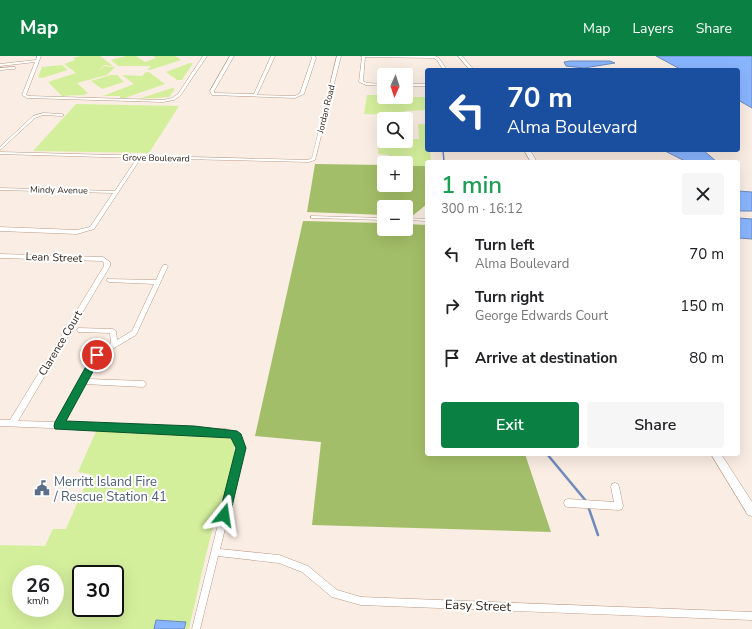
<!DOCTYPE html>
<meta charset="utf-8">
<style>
body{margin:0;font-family:"Nunito Sans",sans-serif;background:#f6f6f6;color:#202124;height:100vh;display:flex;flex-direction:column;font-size:15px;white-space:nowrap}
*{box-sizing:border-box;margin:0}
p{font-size:13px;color:#757577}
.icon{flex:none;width:22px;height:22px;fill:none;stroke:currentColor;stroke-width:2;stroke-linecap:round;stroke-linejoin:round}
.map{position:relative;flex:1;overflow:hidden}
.side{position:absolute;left:425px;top:104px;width:315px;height:296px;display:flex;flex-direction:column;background:#fff;border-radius:4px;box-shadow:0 4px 16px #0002}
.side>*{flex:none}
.banner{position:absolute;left:425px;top:12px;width:315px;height:84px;border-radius:4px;box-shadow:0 4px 16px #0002;background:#1a4fa0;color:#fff;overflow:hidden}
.needle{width:26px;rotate:183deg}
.controls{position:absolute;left:377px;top:12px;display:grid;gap:8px}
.controls a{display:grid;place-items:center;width:36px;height:36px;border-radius:4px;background:#fff;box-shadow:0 4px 16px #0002;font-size:20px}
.speed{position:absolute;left:12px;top:509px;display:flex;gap:8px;font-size:20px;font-weight:700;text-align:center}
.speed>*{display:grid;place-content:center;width:52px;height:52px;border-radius:50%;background:#fff;box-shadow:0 4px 16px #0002;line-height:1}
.speed small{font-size:10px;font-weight:400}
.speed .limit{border:2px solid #111;border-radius:6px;background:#fff;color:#111}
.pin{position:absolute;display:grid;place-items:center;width:34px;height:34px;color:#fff;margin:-17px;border:2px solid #fff;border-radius:50%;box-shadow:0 1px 4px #0007}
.me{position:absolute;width:44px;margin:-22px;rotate:15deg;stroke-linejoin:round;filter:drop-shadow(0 0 3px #0008)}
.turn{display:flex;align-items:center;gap:14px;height:84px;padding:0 16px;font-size:18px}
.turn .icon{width:52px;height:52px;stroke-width:2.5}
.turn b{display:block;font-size:28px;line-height:34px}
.round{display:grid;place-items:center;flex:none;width:42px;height:42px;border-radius:4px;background:#f6f6f6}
.overview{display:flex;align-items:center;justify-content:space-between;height:68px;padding:0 16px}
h1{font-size:24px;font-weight:600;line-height:30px;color:#1e9e55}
.action{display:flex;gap:8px;margin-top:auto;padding:8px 16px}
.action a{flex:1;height:46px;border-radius:4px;background:#0b8043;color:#fff;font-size:16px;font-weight:600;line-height:46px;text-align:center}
.action a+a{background:#f6f6f6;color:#202124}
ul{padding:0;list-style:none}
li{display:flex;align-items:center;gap:12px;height:52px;padding:0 16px}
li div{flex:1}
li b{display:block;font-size:15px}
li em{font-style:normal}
header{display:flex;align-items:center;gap:24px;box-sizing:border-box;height:56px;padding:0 20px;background:#0b8043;color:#fff}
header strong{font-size:19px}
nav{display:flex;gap:22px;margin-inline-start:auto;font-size:14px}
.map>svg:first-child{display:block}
.green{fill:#d4ef9c;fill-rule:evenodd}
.forest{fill:#a3be68}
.water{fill:#89b5ff;stroke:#6e8abb}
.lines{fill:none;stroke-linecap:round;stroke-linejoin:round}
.stream-far1{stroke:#6e8abb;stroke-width:1.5}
.stream{stroke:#6e8abb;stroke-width:2.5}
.minor-casing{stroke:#b99a84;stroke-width:1}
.tertiary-casing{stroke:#b99a84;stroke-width:1}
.minor{fill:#fff;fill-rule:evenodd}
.tertiary{fill:#fff;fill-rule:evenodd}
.route{fill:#0b8043;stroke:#07532c}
.labels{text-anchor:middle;stroke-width:4;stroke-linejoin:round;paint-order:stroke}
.far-street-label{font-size:9px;fill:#30241b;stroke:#fff}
.street-label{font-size:11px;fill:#30241b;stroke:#fff}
.near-service-label{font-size:13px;fill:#4e5e75;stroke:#fff;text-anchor:start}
.near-street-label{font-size:13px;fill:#30241b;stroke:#fff}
</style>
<header>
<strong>Map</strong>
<nav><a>Map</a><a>Layers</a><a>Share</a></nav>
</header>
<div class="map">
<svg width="752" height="573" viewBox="0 0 752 573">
<rect width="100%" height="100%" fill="#faede3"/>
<g class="green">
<path d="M81 0H100L113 10 104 9 96 19 104 10 115 11 107 19 77 27 88 37C81 42 71 37 63 41L48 26 76 17 64 8 75 4 73 2Z"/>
<path d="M126 0H136L145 6 156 2 153 0H175L181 4 150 14H147L151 10H118L111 4Z"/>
<path d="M190 7H193L182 24H177L166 16Z"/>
<path d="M62 9 68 14 42 22 38 21 42 11Z"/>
<path d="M146 16H149L165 28 125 42H120V40H103L134 28 122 19 142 20Z"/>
<path d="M111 19H117L124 26 102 33 91 25Z"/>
<path d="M172 32 175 33 169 41 138 43Z"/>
<path d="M367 39H384V41H425V54L405 55 402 59 364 58Z"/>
<path d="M76 48 179 50 149 97 33 95Z"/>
<path d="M418 68H427V94H430L431 106H427V110H406V107H388L389 99 378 98 379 82H384V85H406V83H419Z"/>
<path d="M98 371 194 375 233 383C240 408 220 446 213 471 204 505 197 539 189 573H0V489L45 490 53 473H66L90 418 78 416ZM21 518H55V552H21ZM81 518H115V552H81Z"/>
</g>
<g class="forest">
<path d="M315 108 384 109V129H406V110H427V148L411 161 406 160V151H384V159L307 156Z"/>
<path d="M303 165 384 167V173H406V168L427 169V398H525L551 476 312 469 321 386 255 380Z"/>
</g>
<g class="water">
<path d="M656 0H752V52L738 44V14H682Z"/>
<path d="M570 5H610L615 7 584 12 566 10 564 6Z"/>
<path d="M663 94H703L717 106H687Z"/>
<path d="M738 135 752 136V155H738Z"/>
<path d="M738 162 752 163V183L738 182Z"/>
<path d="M156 564 186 566 184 573H154Z"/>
</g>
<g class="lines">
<path class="stream-far1" d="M443 94 444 106"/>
<g class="stream">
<path d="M547 398 586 445"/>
<path d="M588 450 598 479"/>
</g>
<g class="minor-casing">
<g id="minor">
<path d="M37 0H41L26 39 29 40 163 44 172 42 178 38 203 0H207L180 40 174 44 163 46 27 42 22 39 35 6 0 10V8L36 4Z"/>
<path d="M230 0H234L214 35V37L254 38 271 0H275L257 39 295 40 300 37 312 2 311 0H315L316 2 304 38 295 42 212 39 210 35Z"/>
<path d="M337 0H341L315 104 309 106 141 102 94 173 77 178 0 175V171L77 174 90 171 113 137 0 134V132L115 135 137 102 0 98V96L308 104 312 102Z"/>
<path d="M361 0H435L439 2 447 14H443L437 4 434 2 365 1 363 25 367 27 384 28V30L366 29 359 26 362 1Z"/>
<path d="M15 11 16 12 14 13 0 14V12Z"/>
<rect x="406" y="28" width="21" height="2"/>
<path d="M43 57 62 58 64 59 62 60 43 59 35 62 0 94V91L33 60Z"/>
<path d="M311 160 384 162V164L313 162H311Z"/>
<path d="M406 162 427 163V165L406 164Z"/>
<path d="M0 198 103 201 110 206V210L18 365 57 366 79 326 80 323H81L95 297 111 287 110 277 80 276H78L77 274 78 272 113 273 116 275 117 284 132 275 154 228 109 226 106 224 107 223 156 224 163 209H167L168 210 136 279 99 301 88 323 143 325 145 326 146 328 145 330 143 331 85 328 64 367 226 373C237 376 242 381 245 392L220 493 279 499 308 510 337 534 361 541 752 556V564L361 549 332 541 302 516 279 507 218 500 200 573H192L237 392C236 385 233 381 226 379L0 370V364H10L104 210V207L102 205 0 202Z"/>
<path d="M615 427 618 428 619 431 623 450 622 453 619 454 568 451 565 450 564 447 565 444 568 443 614 446 611 431 612 428Z"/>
</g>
</g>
<g class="tertiary-casing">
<g id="tertiary">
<path d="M458 0H462L474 14H470Z"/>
<path d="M524 94H530L537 106H531Z"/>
<path d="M711 398H721L752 446V460L748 459Z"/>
</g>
</g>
<use href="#minor" class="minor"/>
<use href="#tertiary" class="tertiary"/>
</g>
<path class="route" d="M97 295 102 299 66 365 194 370 237 375 241 378 246 392 229 463 224 465 220 463 219 459 236 392 231 382 55 373 54 370 55 366 94 296Z"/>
<defs>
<g id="civic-bare" transform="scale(1.2)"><path d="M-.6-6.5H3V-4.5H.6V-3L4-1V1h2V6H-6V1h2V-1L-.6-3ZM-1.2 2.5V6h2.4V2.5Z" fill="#5c6f8a" stroke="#fff" stroke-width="2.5" paint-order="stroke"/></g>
</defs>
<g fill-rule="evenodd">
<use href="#civic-bare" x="42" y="432"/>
</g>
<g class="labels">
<g class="far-street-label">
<text transform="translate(326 53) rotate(-76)" y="3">Jordan Road</text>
<text transform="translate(156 102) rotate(1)" y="3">Grove Boulevard</text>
<text transform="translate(59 134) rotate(1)" y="3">Mindy Avenue</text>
</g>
<g class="street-label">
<text transform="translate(54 201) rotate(2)" y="4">Lean Street</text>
<text transform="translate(60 287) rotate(-59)" y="4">Clarence Court</text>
</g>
<g class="near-service-label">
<text x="54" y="430">Merritt Island Fire<tspan x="54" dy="15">/ Rescue Station 41</tspan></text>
</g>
<g class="near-street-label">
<text transform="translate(478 549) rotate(2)" y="5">Easy Street</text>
</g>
</g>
</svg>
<div class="controls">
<a><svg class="needle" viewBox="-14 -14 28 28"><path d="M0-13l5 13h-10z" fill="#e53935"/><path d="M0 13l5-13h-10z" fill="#757577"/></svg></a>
<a><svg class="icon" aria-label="search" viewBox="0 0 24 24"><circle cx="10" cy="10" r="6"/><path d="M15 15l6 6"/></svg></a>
<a>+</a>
<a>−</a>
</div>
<div class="speed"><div>26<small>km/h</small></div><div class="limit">30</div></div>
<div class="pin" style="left:97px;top:299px;background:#d93025"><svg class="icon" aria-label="arrive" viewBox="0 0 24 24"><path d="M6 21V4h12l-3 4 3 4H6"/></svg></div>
<svg class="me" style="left:224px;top:459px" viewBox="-20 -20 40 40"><path d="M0-17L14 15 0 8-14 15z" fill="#0b8043" stroke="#fff" stroke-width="4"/></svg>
<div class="banner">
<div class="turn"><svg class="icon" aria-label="left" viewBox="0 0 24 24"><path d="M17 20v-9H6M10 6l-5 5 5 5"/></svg><div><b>70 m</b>Alma Boulevard</div></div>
</div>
<section class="side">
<div class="overview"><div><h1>1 min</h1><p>300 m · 16:12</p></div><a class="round"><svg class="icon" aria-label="close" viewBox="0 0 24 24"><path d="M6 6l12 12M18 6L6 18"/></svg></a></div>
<ul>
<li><svg class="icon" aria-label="left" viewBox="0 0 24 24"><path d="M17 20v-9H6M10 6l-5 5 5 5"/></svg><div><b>Turn left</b><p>Alma Boulevard</p></div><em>70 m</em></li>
<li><svg class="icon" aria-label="right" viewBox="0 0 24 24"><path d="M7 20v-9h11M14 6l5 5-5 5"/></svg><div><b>Turn right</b><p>George Edwards Court</p></div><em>150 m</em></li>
<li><svg class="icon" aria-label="arrive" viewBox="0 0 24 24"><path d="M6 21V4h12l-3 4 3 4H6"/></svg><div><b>Arrive at destination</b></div><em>80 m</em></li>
</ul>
<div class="action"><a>Exit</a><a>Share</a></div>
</section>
</div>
